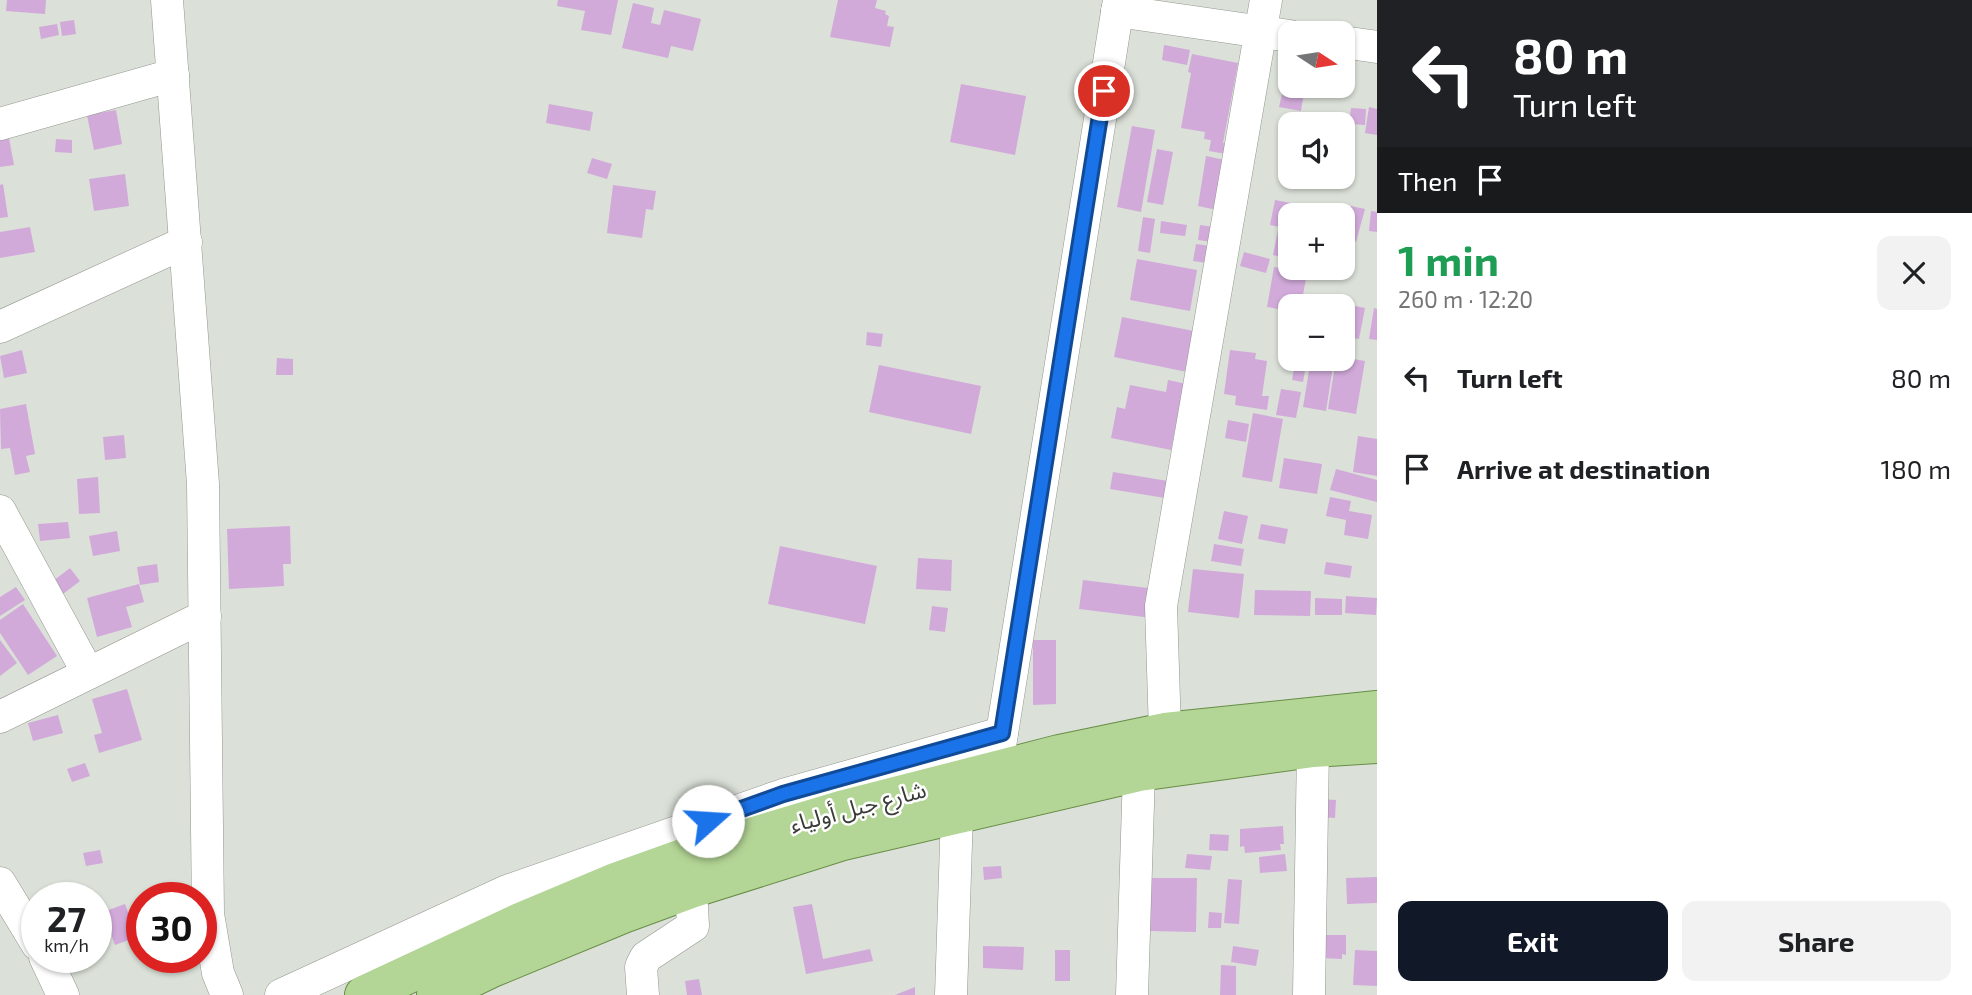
<!DOCTYPE html>
<meta charset="utf-8">
<style>
body{margin:0;font-family:"Exo 2","Noto Sans Arabic",sans-serif;background:#f2f2f2;color:#202124;height:100vh;display:flex;flex-direction:column;font-size:26px;white-space:nowrap}
*{box-sizing:border-box;margin:0}
p{font-size:23px;color:#757577}
.icon{flex:none;width:38px;height:38px;fill:none;stroke:currentColor;stroke-width:2;stroke-linecap:round;stroke-linejoin:round}
.map{position:relative;flex:1;overflow:hidden}
.sheet{display:flex;flex-direction:column;background:#fff;width:595px}
.sheet>*{flex:none}
.guide{background:#202124;color:#fff;overflow:hidden}
.needle{width:46px;rotate:102deg}
.tools{position:absolute;left:1278px;top:21px;display:grid;gap:14px}
.tools a{display:grid;place-items:center;width:77px;height:77px;border-radius:14px;background:#fff;box-shadow:0 2px 5px #0004;font-size:35px}
.speed{position:absolute;left:21px;top:882px;display:flex;gap:14px;font-size:35px;font-weight:700;text-align:center}
.speed>*{display:grid;place-content:center;width:91px;height:91px;border-radius:50%;background:#fff;box-shadow:0 2px 5px #0004;line-height:1}
.speed small{font-size:18px;font-weight:400}
.speed .limit{border:10px solid #d22;background:#fff;color:#111}
.pin{position:absolute;display:grid;place-items:center;width:60px;height:60px;color:#fff;margin:-30px;border:4px solid #fff;border-radius:50%;box-shadow:0 2px 7px #0007}
.me{position:absolute;width:77px;margin:-38px;rotate:71deg;stroke-linejoin:round;filter:drop-shadow(0 0 5px #0008)}
.turn{display:flex;align-items:center;gap:24px;height:147px;padding:0 21px;font-size:32px}
.turn .icon{width:91px;height:91px;stroke-width:2.5}
.turn b{display:block;font-size:49px;line-height:60px}
.then{display:flex;align-items:center;height:66px;padding:0 21px;background:#0003;gap:14px;font-size:26px}
.round{display:grid;place-items:center;flex:none;width:74px;height:74px;border-radius:14px;background:#f2f2f2}
.headline{display:flex;align-items:center;justify-content:space-between;height:119px;padding:0 21px}
h1{font-size:42px;font-weight:700;line-height:52px;color:#1e9e55}
.primary-button{display:flex;gap:14px;margin-top:auto;padding:14px 21px}
.primary-button a{flex:1;height:80px;border-radius:14px;background:#111827;color:#fff;font-size:28px;font-weight:700;line-height:80px;text-align:center}
.primary-button a+a{background:#f2f2f2;color:#202124}
ul{padding:0;list-style:none}
li{display:flex;align-items:center;gap:21px;height:91px;padding:0 21px}
li div{flex:1}
li b{display:block;font-size:26px}
li em{font-style:normal}
main{display:flex;flex:1;min-height:0}
.map>svg:first-child{display:block}
.building{fill:#d1aada}
.lines{fill:none;stroke-linecap:round;stroke-linejoin:round}
.minor-casing{stroke:#92978f;stroke-width:33}
.major-casing{stroke:#688d47;stroke-width:40}
.minor{stroke:#fff;stroke-width:32}
.major{stroke:#b3d595;stroke-width:38}
.route-casing{stroke:#114b97;stroke-width:18}
.route{stroke:#1a73e8;stroke-width:12}
.labels{text-anchor:middle;stroke-width:5;stroke-linejoin:round;paint-order:stroke}
.street-label{font-size:23px;fill:#3a3c38;stroke:#fff}
</style>
<main>
<div class="map">
<svg width="1377" height="995" viewBox="0 0 1377 995">
<rect width="100%" height="100%" fill="#dbe1d8"/>
<g class="building">
<path d="M7 0H46L45 14 6 11Z"/>
<path d="M558 0H618L611 35 581 30 585 11 557 6Z"/>
<path d="M838 0H877L875 8 886 11 885 14 889 16 887 26 894 27 890 47 830 37Z"/>
<path d="M633 3 654 8 651 23 660 25 664 10 701 19 693 51 671 46 668 58 622 48Z"/>
<path d="M74 20 76 34 62 36 60 22Z"/>
<path d="M57 24 59 35 41 39 39 27Z"/>
<path d="M1164 45 1190 50 1187 65 1162 60Z"/>
<path d="M1192 54 1238 63 1223 143 1228 144 1226 154 1209 151 1211 140 1204 139 1205 132 1181 128 1191 73 1188 72Z"/>
<path d="M961 84 1026 96 1015 155 950 142Z"/>
<path d="M1282 94 1303 98 1301 111 1279 107Z"/>
<path d="M549 104 593 112 590 131 546 123Z"/>
<path d="M1369 107 1377 109V135L1365 133Z"/>
<path d="M1351 108 1366 109 1365 125 1349 124Z"/>
<path d="M116 110 122 144 94 150 87 115Z"/>
<path d="M1132 126 1155 130 1141 212 1117 207Z"/>
<path d="M9 138 14 165 0 167V140Z"/>
<path d="M56 139 72 140V153L55 152Z"/>
<path d="M1157 149 1173 152 1163 205 1147 202Z"/>
<path d="M1206 156 1225 160 1217 210 1198 206Z"/>
<path d="M592 158 612 164 607 179 587 173Z"/>
<path d="M125 174 129 206 94 211 89 179Z"/>
<path d="M3 184 8 217 0 218V185Z"/>
<path d="M613 185 656 191 653 210 646 209 642 238 607 233Z"/>
<path d="M1275 200 1327 210 1326 215H1290V229L1270 225Z"/>
<path d="M1351 206 1365 209 1356 242 1343 238Z"/>
<path d="M1371 211 1377 212V232L1369 231Z"/>
<path d="M1143 217 1155 219 1150 253 1138 251Z"/>
<path d="M1161 221 1187 225 1185 236 1160 233Z"/>
<path d="M1200 225 1214 227 1212 242 1198 240Z"/>
<path d="M30 227 35 252 0 258V232Z"/>
<path d="M1278 230 1290 232V259L1273 255Z"/>
<path d="M1196 244 1210 246 1207 263 1193 261Z"/>
<path d="M1244 252 1270 259 1266 273 1240 266Z"/>
<path d="M1137 259 1197 270 1190 311 1130 300Z"/>
<path d="M1274 267 1307 273 1301 306H1290V311L1267 307Z"/>
<path d="M1350 305 1365 308 1359 339 1344 337Z"/>
<path d="M1374 308 1377 309V340L1369 339Z"/>
<path d="M1122 317 1194 331 1187 372 1114 357Z"/>
<path d="M867 332 883 334 881 347 866 345Z"/>
<path d="M22 350 27 373 4 378 0 356Z"/>
<path d="M1230 350 1256 353 1255 359 1267 361 1262 396H1269L1267 410 1235 405 1236 396 1224 394Z"/>
<path d="M1342 357 1365 361 1356 414 1328 409 1336 359Z"/>
<path d="M277 358 293 359V375H276Z"/>
<path d="M1296 359H1307L1303 382 1292 380Z"/>
<path d="M1311 359 1334 360 1326 411 1303 407Z"/>
<path d="M879 365 981 386 971 434 869 412Z"/>
<path d="M1168 380 1187 384 1183 398H1181L1171 450 1111 438 1117 407 1125 409 1130 385 1166 392Z"/>
<path d="M1281 389 1301 392 1296 418 1276 415Z"/>
<path d="M26 404 35 454 26 456 30 472 15 475 10 448 1 449 0 409Z"/>
<path d="M1253 413 1283 419 1272 482 1242 477Z"/>
<path d="M1228 420 1249 424 1246 442 1225 438Z"/>
<path d="M124 435 126 458 105 460 103 437Z"/>
<path d="M1358 436 1377 439V476L1353 472Z"/>
<path d="M1284 458 1322 464 1317 494 1279 488Z"/>
<path d="M1336 469 1377 480V502L1330 490Z"/>
<path d="M1113 472 1174 482 1171 499 1110 489Z"/>
<path d="M98 477 100 513 79 514 77 479Z"/>
<path d="M1330 497 1351 501 1349 511 1372 515 1368 539 1344 535 1346 520 1326 516Z"/>
<path d="M1224 511 1248 516 1242 544 1218 539Z"/>
<path d="M68 522 70 538 40 541 38 524Z"/>
<path d="M1261 524 1288 529 1285 544 1258 539Z"/>
<path d="M290 526 291 564H283L284 586 229 589 227 529Z"/>
<path d="M117 531 120 551 93 556 89 536Z"/>
<path d="M1214 544 1244 549 1241 566 1211 561Z"/>
<path d="M780 546 877 566 865 624 768 604Z"/>
<path d="M918 558 952 560 951 591 916 589Z"/>
<path d="M1326 562 1352 566 1350 578 1324 574Z"/>
<path d="M157 564 159 582 140 585 137 567Z"/>
<path d="M70 568 80 581 63 594 53 581Z"/>
<path d="M1193 569 1244 574 1239 618 1188 612Z"/>
<path d="M1083 580 1156 589 1152 618 1079 609Z"/>
<path d="M139 584 144 602 126 607 132 627 97 637 87 598Z"/>
<path d="M16 587 25 600 0 616V597Z"/>
<path d="M1255 590 1311 591 1310 616 1254 615Z"/>
<path d="M1346 596 1377 598 1376 615 1345 613Z"/>
<path d="M1315 598 1342 599V615H1315Z"/>
<path d="M23 604 57 656 28 675 0 633V620Z"/>
<path d="M932 606 948 608 945 632 929 630Z"/>
<path d="M0 640 17 663 0 676Z"/>
<path d="M1033 640H1056V704L1033 705Z"/>
<path d="M127 689 142 740 99 753 94 735 102 733 92 699Z"/>
<path d="M58 715 63 733 33 741 28 723Z"/>
<path d="M85 763 90 776 72 782 67 769Z"/>
<path d="M1320 799 1336 800 1335 818 1319 817Z"/>
<path d="M1283 826 1284 844H1280L1281 850 1245 853 1244 846 1240 847V829Z"/>
<path d="M1210 834 1229 835 1228 851 1209 850Z"/>
<path d="M100 850 103 863 86 866 83 853Z"/>
<path d="M1187 854 1212 856 1210 870 1185 868Z"/>
<path d="M1285 854 1287 871 1260 873 1259 857Z"/>
<path d="M1001 866 1002 878 984 880 983 867Z"/>
<path d="M1377 877V903L1347 904 1346 878Z"/>
<path d="M1150 878H1197L1196 932 1150 931Z"/>
<path d="M1228 879 1242 880 1239 924 1224 923Z"/>
<path d="M125 904 137 937 115 945 103 912Z"/>
<path d="M812 904 823 959 870 949 873 961 806 974 793 907Z"/>
<path d="M1209 912 1222 913 1221 928H1208Z"/>
<path d="M1320 935H1346V955L1342 954V959L1320 958Z"/>
<path d="M983 946 1024 947 1023 970 983 968Z"/>
<path d="M1233 946 1259 950 1256 966 1231 962Z"/>
<rect x="1055" y="950" width="15" height="31"/>
<path d="M1355 950 1377 951V986L1353 985Z"/>
<path d="M63 957H83L68 966Z"/>
<path d="M1221 965 1236 966V995H1220Z"/>
<path d="M699 979 702 995H687L685 981Z"/>
<path d="M915 987V995H895Z"/>
</g>
<g class="lines">
<g class="minor-casing">
<g id="minor">
<path d="M167 0 203 484 208 914 218 973 227 995"/>
<path d="M1117 11 1290 36"/>
<path d="M1342 42 1377 47"/>
<path d="M0 124 173 75"/>
<path d="M0 327 186 242"/>
<path d="M0 511 88 673"/>
<path d="M0 717 205 616"/>
<path d="M1165 732 1161 606 1266 0"/>
<path d="M996 771 1119 0"/>
<path d="M0 883 37 944"/>
<path d="M45 957 63 995"/>
<path d="M281 995 507 891 783 795 1002 733"/>
<path d="M643 995 641 967 646 957 693 926 691 889"/>
<path d="M951 995 957 813 956 793"/>
<path d="M1132 995 1139 772"/>
<path d="M1309 995 1313 748"/>
</g>
</g>
<g class="major-casing">
<g id="major">
<path d="M364 995 520 922 613 883 694 854 841 810 1059 754 1165 732 1377 710"/>
<path d="M436 995 492 968 623 914 691 889 843 841 1139 772 1313 748 1377 744"/>
</g>
</g>
<use href="#minor" class="minor"/>
<use href="#major" class="major"/>
</g>
<g class="lines">
<g class="route-casing">
<path id="route" d="M708 821 783 794 1002 733 1104 91"/>
</g>
<use href="#route" class="route"/>
</g>
<g class="labels">
<g class="street-label">
<text transform="translate(858 807) rotate(-15)" y="8">شارع جبل أولياء</text>
</g>
</g>
</svg>
<div class="tools">
<a><svg class="needle" viewBox="-14 -14 28 28"><path d="M0-13l5 13h-10z" fill="#e53935"/><path d="M0 13l5-13h-10z" fill="#757577"/></svg></a>
<a><svg class="icon" aria-label="sound" viewBox="0 0 24 24"><path d="M4 9h4l5-4v14l-5-4H4zM17 9q2 3 0 6"/></svg></a>
<a>+</a>
<a>−</a>
</div>
<div class="speed"><div>27<small>km/h</small></div><div class="limit">30</div></div>
<div class="pin" style="left:1104px;top:91px;background:#d93025"><svg class="icon" aria-label="arrive" viewBox="0 0 24 24"><path d="M6 21V4h12l-3 4 3 4H6"/></svg></div>
<svg class="me" style="left:708px;top:821px" viewBox="-20 -20 40 40"><circle r="19" fill="#fff"/><path d="M0-13L10 11 0 6-10 11z" fill="#1a73e8"/></svg>
</div>
<section class="sheet">
<div class="guide">
<div class="turn"><svg class="icon" aria-label="left" viewBox="0 0 24 24"><path d="M17 20v-9H6M10 6l-5 5 5 5"/></svg><div><b>80 m</b>Turn left</div></div>
<div class="then">Then<svg class="icon" aria-label="arrive" viewBox="0 0 24 24"><path d="M6 21V4h12l-3 4 3 4H6"/></svg></div>
</div>
<div class="headline"><div><h1>1 min</h1><p>260 m · 12:20</p></div><a class="round"><svg class="icon" aria-label="close" viewBox="0 0 24 24"><path d="M6 6l12 12M18 6L6 18"/></svg></a></div>
<ul>
<li><svg class="icon" aria-label="left" viewBox="0 0 24 24"><path d="M17 20v-9H6M10 6l-5 5 5 5"/></svg><div><b>Turn left</b></div><em>80 m</em></li>
<li><svg class="icon" aria-label="arrive" viewBox="0 0 24 24"><path d="M6 21V4h12l-3 4 3 4H6"/></svg><div><b>Arrive at destination</b></div><em>180 m</em></li>
</ul>
<div class="primary-button"><a>Exit</a><a>Share</a></div>
</section>
</main>
